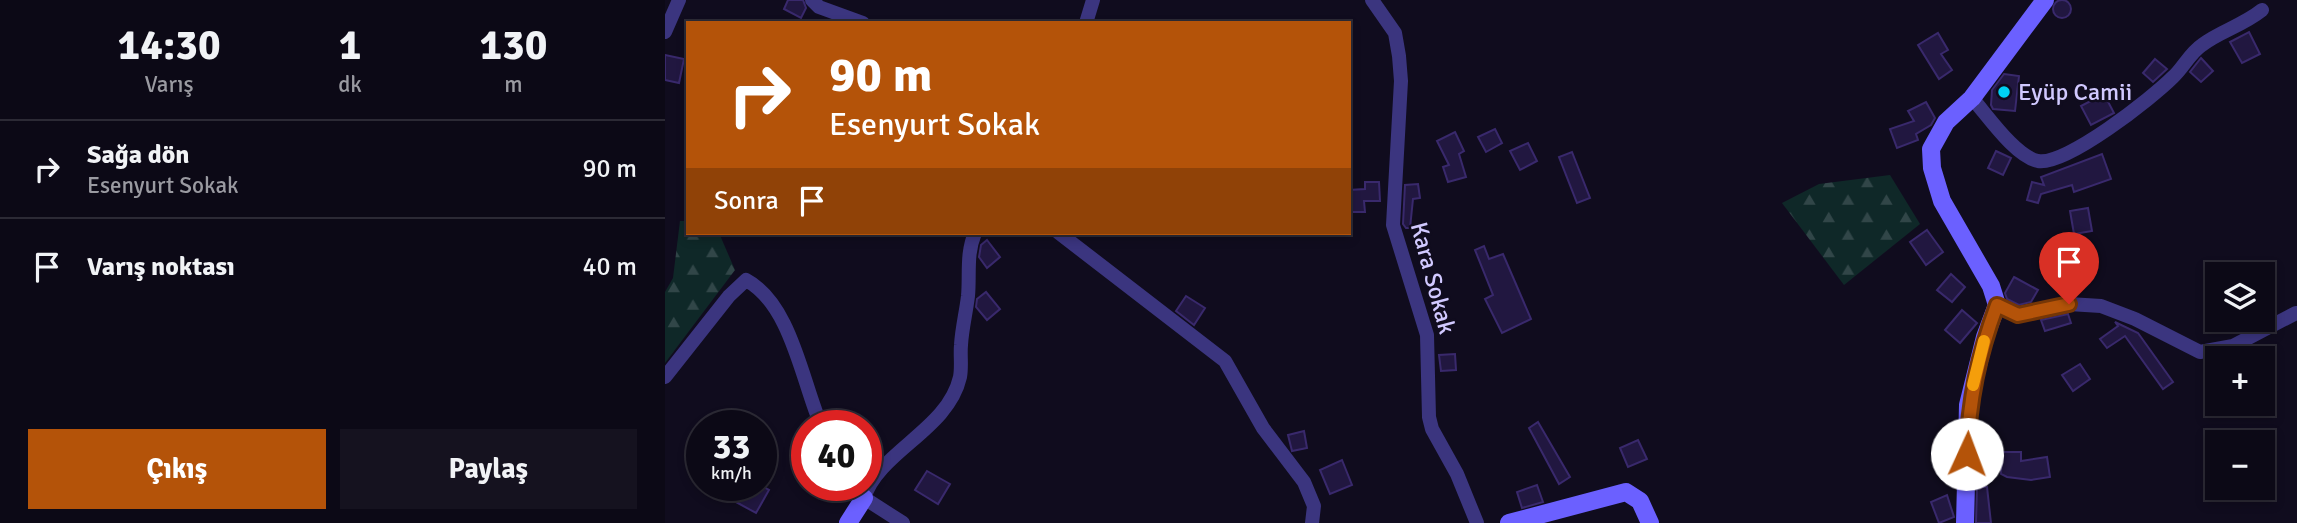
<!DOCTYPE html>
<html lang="tr">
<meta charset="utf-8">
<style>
body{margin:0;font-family:Signika,sans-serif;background:#15121f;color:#f1f3f6;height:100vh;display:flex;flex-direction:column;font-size:26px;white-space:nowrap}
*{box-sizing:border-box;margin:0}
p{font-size:23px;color:#9a9aa1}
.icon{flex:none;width:38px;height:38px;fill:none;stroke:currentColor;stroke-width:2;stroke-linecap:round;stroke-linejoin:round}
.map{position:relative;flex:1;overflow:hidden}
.details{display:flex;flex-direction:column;background:#0c0916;width:665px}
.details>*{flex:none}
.hud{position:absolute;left:21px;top:21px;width:665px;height:214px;border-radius:0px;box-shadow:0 4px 10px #0003,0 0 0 2px #2c2a35;background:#b45309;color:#fff;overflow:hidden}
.buttons{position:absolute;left:1540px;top:262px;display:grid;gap:14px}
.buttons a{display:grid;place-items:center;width:70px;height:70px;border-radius:0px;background:#0c0916;box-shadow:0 4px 10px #0003,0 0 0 2px #2c2a35;font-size:35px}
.speed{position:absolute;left:21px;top:410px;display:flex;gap:14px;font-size:35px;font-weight:700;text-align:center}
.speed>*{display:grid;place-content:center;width:91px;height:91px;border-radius:50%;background:#0c0916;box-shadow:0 4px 10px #0003,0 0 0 2px #2c2a35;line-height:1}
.speed small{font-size:18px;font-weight:400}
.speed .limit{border:10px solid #d22;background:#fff;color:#111}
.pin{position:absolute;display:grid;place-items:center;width:60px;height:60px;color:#fff;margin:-72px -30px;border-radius:50% 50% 50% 0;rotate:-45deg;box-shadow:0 0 7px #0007}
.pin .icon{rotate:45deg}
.me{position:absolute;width:77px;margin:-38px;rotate:2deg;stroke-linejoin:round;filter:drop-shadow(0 0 5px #0008)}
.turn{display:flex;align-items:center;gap:24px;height:147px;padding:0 28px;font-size:32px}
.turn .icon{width:91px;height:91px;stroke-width:2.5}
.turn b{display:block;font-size:49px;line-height:60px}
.then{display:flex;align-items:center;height:66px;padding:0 28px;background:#0003;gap:14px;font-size:26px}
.eta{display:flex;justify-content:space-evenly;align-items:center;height:119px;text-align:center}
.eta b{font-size:42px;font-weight:700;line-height:49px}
.primary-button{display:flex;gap:14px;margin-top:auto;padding:14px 28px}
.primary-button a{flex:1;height:80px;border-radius:0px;background:#b45309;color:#fff;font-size:28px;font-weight:700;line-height:80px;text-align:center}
.primary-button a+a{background:#15121f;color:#f1f3f6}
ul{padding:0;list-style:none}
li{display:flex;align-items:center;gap:21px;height:98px;padding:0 28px;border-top:2px solid #2c2a35}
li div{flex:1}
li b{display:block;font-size:26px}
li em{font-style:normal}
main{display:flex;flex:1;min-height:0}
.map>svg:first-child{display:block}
.forest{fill:url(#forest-firs)}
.building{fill:#211740;stroke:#39296c;stroke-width:2}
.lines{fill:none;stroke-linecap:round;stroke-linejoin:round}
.street{stroke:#3b357f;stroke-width:14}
.secondary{stroke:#6b60ff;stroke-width:18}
.route-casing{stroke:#753606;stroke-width:18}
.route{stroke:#b45309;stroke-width:12}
.slow{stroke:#f59e0b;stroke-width:12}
.poi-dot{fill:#00d1f4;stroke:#100c1e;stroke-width:2.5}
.labels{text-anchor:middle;stroke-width:5;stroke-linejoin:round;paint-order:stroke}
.poi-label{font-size:24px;fill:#d1c9ff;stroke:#100c1e;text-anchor:start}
.street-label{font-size:24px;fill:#d1c9ff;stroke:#100c1e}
</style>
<main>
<section class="details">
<div class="eta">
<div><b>14:30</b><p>Varış</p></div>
<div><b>1</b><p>dk</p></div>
<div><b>130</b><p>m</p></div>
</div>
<ul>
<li><svg class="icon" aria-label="right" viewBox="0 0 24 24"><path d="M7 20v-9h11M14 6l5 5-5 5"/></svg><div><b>Sağa dön</b><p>Esenyurt Sokak</p></div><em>90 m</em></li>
<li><svg class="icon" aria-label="arrive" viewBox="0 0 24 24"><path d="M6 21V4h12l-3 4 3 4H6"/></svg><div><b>Varış noktası</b></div><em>40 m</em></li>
</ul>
<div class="primary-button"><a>Çıkış</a><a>Paylaş</a></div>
</section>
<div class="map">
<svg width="1632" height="523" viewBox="0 0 1632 523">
<defs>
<pattern id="forest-firs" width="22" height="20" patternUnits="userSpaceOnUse" patternTransform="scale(1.75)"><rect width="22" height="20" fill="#0f2828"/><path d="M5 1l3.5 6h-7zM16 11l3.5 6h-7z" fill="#314648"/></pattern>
</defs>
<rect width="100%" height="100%" fill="#100c1e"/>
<g class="forest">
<path d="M1225 175 1255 224 1179 285 1117 203 1154 184Z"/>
<path d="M15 221H23V233H54L70 270 0 363V292L8 278Z"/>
</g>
<g class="building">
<circle cx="1397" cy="9" r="9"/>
<path d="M123 0H138L141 8 136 18 119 9Z"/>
<path d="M1584 32 1595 54 1577 63 1565 42Z"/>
<path d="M1273 33 1283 50 1276 54 1287 70 1274 79 1253 45Z"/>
<path d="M0 55 19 59 14 83 0 80Z"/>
<path d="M1536 58 1548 71 1536 82 1525 72Z"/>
<path d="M1490 59 1502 69 1488 82 1478 73Z"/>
<path d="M1339 74 1354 76 1350 111 1328 109 1326 105 1327 90Z"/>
<path d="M1439 94 1449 113 1426 125 1416 106Z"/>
<path d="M1261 102 1270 118 1266 125 1251 134 1253 140 1232 148 1225 129 1249 121 1243 111Z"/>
<path d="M830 129 837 143 821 152 813 137Z"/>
<path d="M790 132 799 151 794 154 801 177 783 182 778 167 784 165 772 141Z"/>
<path d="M863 143 872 161 855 170 845 151Z"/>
<path d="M1331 151 1346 158 1338 175 1323 168Z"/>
<path d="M907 152 925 198 912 203 894 157Z"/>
<path d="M1437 154 1446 179 1409 192 1407 185 1376 194 1373 203 1362 200 1367 182 1379 185 1376 177Z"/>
<path d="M700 182H714L715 201H699L700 212H684V190L700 189Z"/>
<path d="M753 184 755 198 748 199 745 228H741L738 224 740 185Z"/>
<path d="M1423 208 1427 231 1409 234 1405 211Z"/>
<path d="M1262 230 1278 252 1261 265 1245 242Z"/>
<path d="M322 240 335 257 322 268 314 257 316 245Z"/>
<path d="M819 246 824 259 838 254 866 319 837 333 820 299 828 295 810 250Z"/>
<path d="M1286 274 1300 287 1287 302 1272 290Z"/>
<path d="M1349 277 1373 290 1366 302 1354 305 1342 299 1340 293Z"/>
<path d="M321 292 335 309 322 320 311 307 312 299Z"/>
<path d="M521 296 540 308 529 325 511 311Z"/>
<path d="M1297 310 1312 323 1295 343 1280 330Z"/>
<path d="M1403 314 1406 323 1380 331 1376 320Z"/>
<path d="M1450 322 1473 333 1508 382 1498 389 1460 336 1442 348 1435 339 1453 326Z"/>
<path d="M790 354 791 370 776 371 774 355Z"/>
<path d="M1415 364 1425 379 1408 391 1397 375Z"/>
<path d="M873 422 905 477 894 484 864 428Z"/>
<path d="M639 431 642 448 627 451 623 435Z"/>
<path d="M973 440 982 459 963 467 955 448Z"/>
<path d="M1337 452H1356V461L1382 457 1385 477 1366 480 1342 477 1336 474Z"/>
<path d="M677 460 687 485 665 494 655 470Z"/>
<path d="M262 471 285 484 273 504 250 490Z"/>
<path d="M81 485H95L104 490 91 513 71 502Z"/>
<path d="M872 485 878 502 857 508 852 492Z"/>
<path d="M1312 487H1322L1326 523H1311Z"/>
<path d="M1282 495 1289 517 1274 523 1266 502Z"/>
</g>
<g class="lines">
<g class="street">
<path d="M147 0 154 7 198 23"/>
<path d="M707 0 730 33 734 56 736 81 728 225 762 335 764 417 767 429 792 474 812 523"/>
<path d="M421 23 428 0"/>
<path d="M0 32 14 0"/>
<path d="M1307 98C1323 116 1350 156 1373 161 1401 166 1487 98 1508 77 1518 68 1525 53 1537 45 1555 31 1577 26 1597 10"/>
<path d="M394 233 560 361 598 428 639 482 649 506 647 523"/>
<path d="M1332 305 1353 315 1404 304 1436 306 1470 319 1535 352 1568 346 1631 313"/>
<path d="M0 377 64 296 81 280C126 304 137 381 156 425"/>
<path d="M238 523 199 498C214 451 283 430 295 377 297 367 295 355 296 345 297 328 301 313 303 296 305 274 301 254 310 233"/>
</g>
<g class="secondary">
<path d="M183 523 199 498"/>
<path d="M844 523 961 492 975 501 985 523"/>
<path d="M1300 523 1303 405 1320 337 1332 305 1326 286 1277 201 1267 168 1266 149 1281 122 1307 98 1380 0"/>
</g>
</g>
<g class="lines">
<g class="route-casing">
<path id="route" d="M1302 454C1304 400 1313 356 1332 305L1353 315 1404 304"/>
</g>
<use href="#route" class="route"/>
<path class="slow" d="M1308 385 1319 341"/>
</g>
<circle class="poi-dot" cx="1339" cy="92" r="7"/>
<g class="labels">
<g class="poi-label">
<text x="1353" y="100">Eyüp Camii</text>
</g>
<g class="street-label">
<text transform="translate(768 278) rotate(75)" y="8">Kara Sokak</text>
</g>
</g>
</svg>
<div class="buttons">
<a><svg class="icon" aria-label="layers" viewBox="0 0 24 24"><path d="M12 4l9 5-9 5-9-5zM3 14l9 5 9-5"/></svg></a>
<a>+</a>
<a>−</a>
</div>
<div class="speed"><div>33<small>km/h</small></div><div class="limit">40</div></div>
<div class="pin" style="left:1404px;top:304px;background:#d93025"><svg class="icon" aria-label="arrive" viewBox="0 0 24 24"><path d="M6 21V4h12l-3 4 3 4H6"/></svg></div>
<svg class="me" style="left:1302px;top:454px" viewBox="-20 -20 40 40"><circle r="19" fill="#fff"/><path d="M0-13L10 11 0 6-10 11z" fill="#b45309"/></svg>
<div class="hud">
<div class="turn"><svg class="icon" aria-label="right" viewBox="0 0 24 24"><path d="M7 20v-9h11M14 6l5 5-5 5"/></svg><div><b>90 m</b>Esenyurt Sokak</div></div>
<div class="then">Sonra<svg class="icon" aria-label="arrive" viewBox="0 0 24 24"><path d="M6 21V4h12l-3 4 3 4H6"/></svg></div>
</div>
</div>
</main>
